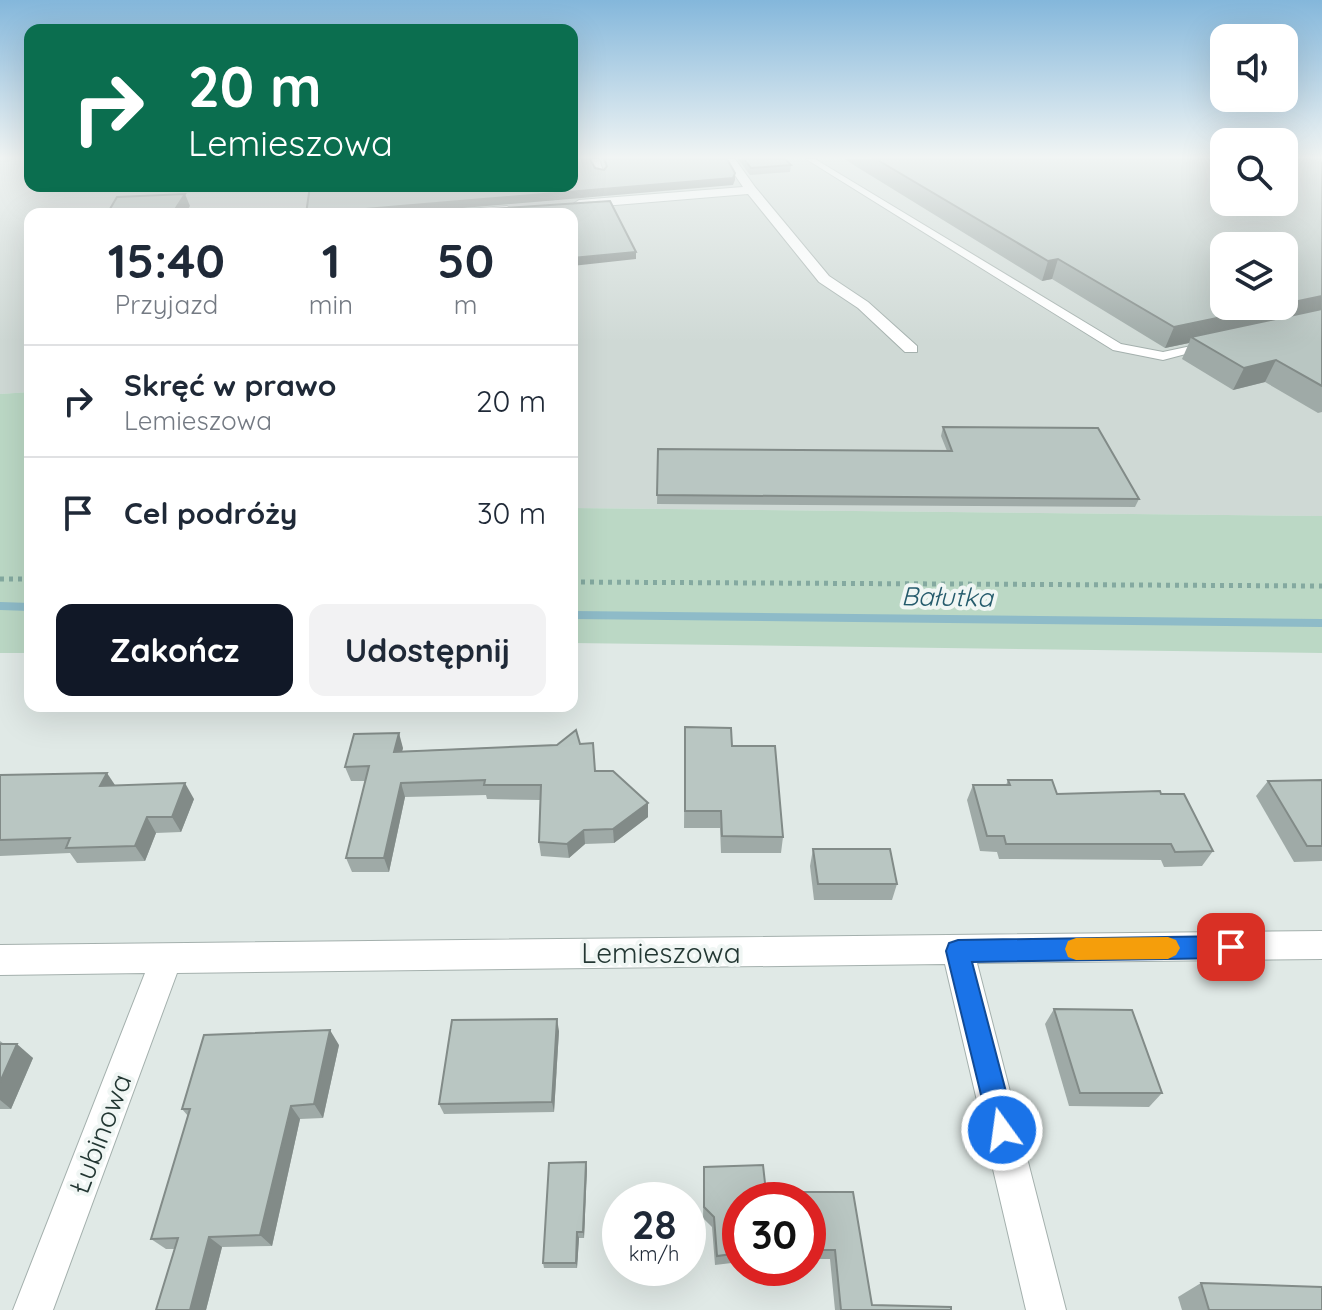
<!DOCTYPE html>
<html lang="pl">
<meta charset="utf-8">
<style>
body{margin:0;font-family:Quicksand,sans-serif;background:#f2f2f3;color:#1f2937;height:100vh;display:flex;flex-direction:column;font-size:30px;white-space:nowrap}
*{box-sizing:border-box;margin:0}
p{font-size:26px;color:#747a83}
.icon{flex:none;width:44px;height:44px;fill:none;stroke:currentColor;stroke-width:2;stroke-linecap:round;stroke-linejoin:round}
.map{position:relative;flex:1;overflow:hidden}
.drawer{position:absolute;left:24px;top:208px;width:554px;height:504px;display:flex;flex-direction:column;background:#fff;border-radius:16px;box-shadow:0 8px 32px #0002}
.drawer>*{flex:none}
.banner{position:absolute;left:24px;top:24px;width:554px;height:168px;border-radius:16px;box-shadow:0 8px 32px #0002;background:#0b6e4f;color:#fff;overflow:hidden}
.buttons{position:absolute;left:1210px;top:24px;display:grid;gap:16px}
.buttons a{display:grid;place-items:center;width:88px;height:88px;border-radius:16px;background:#fff;box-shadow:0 8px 32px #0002;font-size:40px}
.speed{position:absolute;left:602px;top:1182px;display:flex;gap:16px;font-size:40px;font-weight:700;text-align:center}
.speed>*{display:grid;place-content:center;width:104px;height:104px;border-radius:50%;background:#fff;box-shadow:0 8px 32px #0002;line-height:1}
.speed small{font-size:20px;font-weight:400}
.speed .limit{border:12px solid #d22;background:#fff;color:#111}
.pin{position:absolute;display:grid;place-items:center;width:68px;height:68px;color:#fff;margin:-34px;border-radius:16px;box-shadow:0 4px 12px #0006}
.me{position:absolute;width:88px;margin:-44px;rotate:346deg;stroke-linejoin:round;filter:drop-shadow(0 0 6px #0008)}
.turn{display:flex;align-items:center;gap:28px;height:168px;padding:0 32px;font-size:36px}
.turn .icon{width:104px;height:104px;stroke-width:2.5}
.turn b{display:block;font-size:56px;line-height:68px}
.eta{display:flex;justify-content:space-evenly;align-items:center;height:136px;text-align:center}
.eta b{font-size:48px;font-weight:700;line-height:56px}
.button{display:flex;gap:16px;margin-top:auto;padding:16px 32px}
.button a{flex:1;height:92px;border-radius:16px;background:#111827;color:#fff;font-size:32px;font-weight:700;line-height:92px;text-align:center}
.button a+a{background:#f2f2f3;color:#1f2937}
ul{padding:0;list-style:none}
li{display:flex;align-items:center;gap:24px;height:112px;padding:0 32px;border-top:2px solid #e0e1e3}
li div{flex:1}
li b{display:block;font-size:30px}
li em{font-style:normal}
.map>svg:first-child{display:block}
.built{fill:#cfd9d5;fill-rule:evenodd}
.green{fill:#bbd8c5}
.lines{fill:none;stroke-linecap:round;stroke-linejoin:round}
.stream{fill:#8ebbc8;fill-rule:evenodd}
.service-casing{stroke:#a4b0ad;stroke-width:2}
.minor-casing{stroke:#a4b0ad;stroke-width:2}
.path{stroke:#84a9a0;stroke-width:5;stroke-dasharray:4 5;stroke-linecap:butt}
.service{fill:#fff;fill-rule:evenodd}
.minor{fill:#fff;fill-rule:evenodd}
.wall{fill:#9faaa7}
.shaded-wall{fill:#828b88}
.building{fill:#b9c6c2;stroke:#828b88;stroke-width:2}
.route{fill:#1a73e8;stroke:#114b97;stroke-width:2}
.slow{fill:#f59e0b}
.labels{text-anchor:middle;stroke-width:8;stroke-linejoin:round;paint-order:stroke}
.water-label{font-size:26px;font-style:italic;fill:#255b6c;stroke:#f0f6f4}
.near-street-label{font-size:28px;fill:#233733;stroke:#f0f6f4}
</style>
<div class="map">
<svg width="1322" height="1310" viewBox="0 0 1322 1310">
<rect width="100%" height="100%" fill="#e0e9e6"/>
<path class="built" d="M0 159H30V186H572V159H1224V202H1284L1322 159V516L572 508V214H30V392L0 394ZM1224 246H1284V306H1224Z"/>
<g class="green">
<path d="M30 392V653H0V394Z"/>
<path d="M572 508 1322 516V653L572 643Z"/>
</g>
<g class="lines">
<g class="stream">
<path d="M0 602 30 603V611L0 610Z"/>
<path d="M572 611 1322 619V627L572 619Z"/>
</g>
<g class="service-casing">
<g id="service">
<path d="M591 159H599L604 174H598Z"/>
<path d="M806 159H815L1121 344 1163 352 1210 342 1216 346 1163 360 1113 350Z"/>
</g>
</g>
<g class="minor-casing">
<g id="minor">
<path d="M724 159H735L755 187 829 276 868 302 917 346V352H905L858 308 819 282 748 194 579 208 573 204 579 200 743 187Z"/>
<path d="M507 206 513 210 512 213 447 214 454 210Z"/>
<path d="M1322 931V959L977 963 1066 1310H1026L945 964 177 973 53 1310H13L145 973 0 975V945Z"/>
</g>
</g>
<g class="path">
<path d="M0 579H30"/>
<path d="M572 582 1322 586"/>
</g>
<use href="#service" class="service"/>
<use href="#minor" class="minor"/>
</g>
<g class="wall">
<path d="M738 159H785L791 165 790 172 750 175Z"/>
<path d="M844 159H1322V412L1318 413 1265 382 1233 390 1182 359 1189 343 1165 348 1052 279 1042 281Z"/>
<path d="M943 427 1139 499 1135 507 657 504 658 449 947 451 941 436Z"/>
<path d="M685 727 732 746 783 837 781 853H721L720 828H684Z"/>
<path d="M580 744 595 771 648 803V817L614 843 585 844 569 858 541 856 539 842 540 800 487 799 486 795 405 797 389 872H352L346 858 366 781H351L345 767 403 748 402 751Z"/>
<path d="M0 775 115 785 194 799 181 832 156 833 145 861 77 863 70 853 0 856Z"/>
<path d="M1008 780 1057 794H1161L1213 851 1202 866 1164 867 1161 860 999 859 997 852 980 851 967 800 973 785H1006Z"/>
<path d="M1322 780V861L1294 862 1256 796 1268 781Z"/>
<path d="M813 849 897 884 892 900H814L810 866Z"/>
<path d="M1054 1009 1162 1093 1149 1107 1069 1106 1045 1024Z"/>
<path d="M559 1031 554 1112 444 1114 439 1104Z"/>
<path d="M0 1041 4 1044 33 1058 11 1109H0Z"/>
<path d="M339 1045 323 1118 300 1119 272 1246 222 1247 206 1310H156L175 1249H166L151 1239 188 1116 182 1109Z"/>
<path d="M704 1167 766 1192H853L872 1305 951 1310H835L830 1259H808V1200H740V1262L715 1265 712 1227 703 1218Z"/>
<path d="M587 1168 584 1238H579L577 1268H544L543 1263Z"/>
<path d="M1201 1283 1322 1310H1182L1178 1297Z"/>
</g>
<g class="shaded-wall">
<path d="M735 173V180L733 185 392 214H307Z"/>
<path d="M185 194 190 206 185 214H172Z"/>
<path d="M636 252V259L572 266V258Z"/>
<path d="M1058 259 1052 279 1042 281 1048 261Z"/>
<path d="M1322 296V315L1191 337 1189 343 1165 348 1174 327 1275 306H1284V304Z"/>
<path d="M1276 360 1265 382 1233 390 1244 368Z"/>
<path d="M399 733 403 748 398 766 394 752Z"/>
<path d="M107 773 117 788 100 786Z"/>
<path d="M185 783 194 799 181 832 172 817Z"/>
<path d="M401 783 405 797 389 872 384 858Z"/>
<path d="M648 803V817L614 843 613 829Z"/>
<path d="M147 817 156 833 145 861 135 846Z"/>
<path d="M584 830 585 844 569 858 567 844Z"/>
<path d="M557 1019 559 1031 554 1112 552 1102Z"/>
<path d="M330 1030 339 1045 323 1118 314 1104Z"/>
<path d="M17 1044 33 1058 11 1109 0 1100V1082Z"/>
<path d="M291 1106 300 1119 272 1246 260 1235Z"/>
<path d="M586 1162 587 1168 584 1238 583 1232Z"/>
<path d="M577 1232 579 1238 577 1268 576 1263Z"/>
<path d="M209 1237 222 1247 206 1310H190Z"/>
</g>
<g class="building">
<path d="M572 159H590L595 168 604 170 607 166 604 159H727L735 173 733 178 306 214 310 186H572Z"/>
<path d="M744 159H785L791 165 751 168Z"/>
<path d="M876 159H1224V202H1284V159H1322V296L1284 304V246H1224V306H1275L1174 327 1058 259 1048 261Z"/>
<path d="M185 194 172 214H107L117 197Z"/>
<path d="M610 201 636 252 572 258V214H477L476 210Z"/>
<path d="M1322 309V386L1276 360 1244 368 1191 337Z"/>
<path d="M943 427 1098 428 1139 499 657 495 658 449 952 451Z"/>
<path d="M685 727 731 728 732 746H775L783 837 722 836 721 811H685Z"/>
<path d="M576 730 580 744 593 743 595 771H613L648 803 613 829 584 830 567 844 539 842 541 785H484L485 780 401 783 384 858H346L369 766 345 767 354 734 399 733 394 752 557 745Z"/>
<path d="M107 773 100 786 185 783 172 817H147L135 846 66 848 70 838 0 840V775Z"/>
<path d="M1008 780H1052L1057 794 1160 791 1161 794H1184L1213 851 1175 852 1171 844H1006L1004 836H987L973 785H1010Z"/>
<path d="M1322 780V846H1307L1268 781Z"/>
<path d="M813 849H890L897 884H818Z"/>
<path d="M1054 1009 1132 1010 1162 1093H1080Z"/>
<path d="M557 1019 552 1102 439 1104 452 1020Z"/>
<path d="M330 1030 314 1104 291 1106 260 1235 209 1237 190 1310H156L178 1238 151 1239 190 1109H182L204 1035Z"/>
<path d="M0 1044H17L0 1082Z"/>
<path d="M586 1162 583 1232H577L576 1263H543L549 1163Z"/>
<path d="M763 1165 766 1192H853L872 1305 951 1307V1310H841L835 1250H808V1200H740V1253L717 1256 714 1217 704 1207V1167Z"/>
<path d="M1201 1283 1322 1287V1310H1209Z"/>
</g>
<linearGradient id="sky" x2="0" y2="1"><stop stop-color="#84b7db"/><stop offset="0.46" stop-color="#f1f5f4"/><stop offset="1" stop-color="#f1f5f4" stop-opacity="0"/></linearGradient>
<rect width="1322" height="342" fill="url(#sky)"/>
<path class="route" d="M1231 936 1239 939 1243 947 1239 955 1231 958 972 962 1016 1130 1012 1140 1002 1144 992 1140 946 951 949 943 958 940Z"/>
<path class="slow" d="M1168 937 1176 940 1180 948 1176 955 1168 959 1076 960 1068 957 1065 949 1068 941 1076 938Z"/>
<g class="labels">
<g class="water-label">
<text transform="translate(947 597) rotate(1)" y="9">Bałutka</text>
</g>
<g class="near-street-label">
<text x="661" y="963">Lemieszowa</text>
<text transform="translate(100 1134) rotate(-69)" y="10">Łubinowa</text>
</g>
</g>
</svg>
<div class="buttons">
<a><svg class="icon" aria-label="sound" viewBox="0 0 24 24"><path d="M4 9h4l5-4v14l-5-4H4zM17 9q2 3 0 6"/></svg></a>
<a><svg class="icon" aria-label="search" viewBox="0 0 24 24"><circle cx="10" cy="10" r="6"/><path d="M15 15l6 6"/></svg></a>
<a><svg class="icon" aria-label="layers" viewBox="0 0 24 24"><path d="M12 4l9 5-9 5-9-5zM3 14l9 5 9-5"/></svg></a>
</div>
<div class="speed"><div>28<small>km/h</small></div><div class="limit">30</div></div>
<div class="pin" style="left:1231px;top:947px;background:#d93025"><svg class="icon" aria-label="arrive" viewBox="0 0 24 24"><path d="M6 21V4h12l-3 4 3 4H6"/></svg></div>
<svg class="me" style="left:1002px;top:1130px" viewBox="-20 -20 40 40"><circle r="17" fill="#1a73e8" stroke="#fff" stroke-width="3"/><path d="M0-11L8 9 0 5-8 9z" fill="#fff"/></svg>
<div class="banner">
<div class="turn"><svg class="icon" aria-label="right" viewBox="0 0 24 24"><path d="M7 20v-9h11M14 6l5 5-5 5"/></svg><div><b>20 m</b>Lemieszowa</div></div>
</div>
<section class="drawer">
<div class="eta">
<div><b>15:40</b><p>Przyjazd</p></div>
<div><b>1</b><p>min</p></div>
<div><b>50</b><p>m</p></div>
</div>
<ul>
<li><svg class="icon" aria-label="right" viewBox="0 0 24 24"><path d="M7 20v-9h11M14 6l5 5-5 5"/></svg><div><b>Skręć w prawo</b><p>Lemieszowa</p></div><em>20 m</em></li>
<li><svg class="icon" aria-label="arrive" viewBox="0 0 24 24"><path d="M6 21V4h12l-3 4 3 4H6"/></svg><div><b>Cel podróży</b></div><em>30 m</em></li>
</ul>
<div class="button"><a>Zakończ</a><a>Udostępnij</a></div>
</section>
</div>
